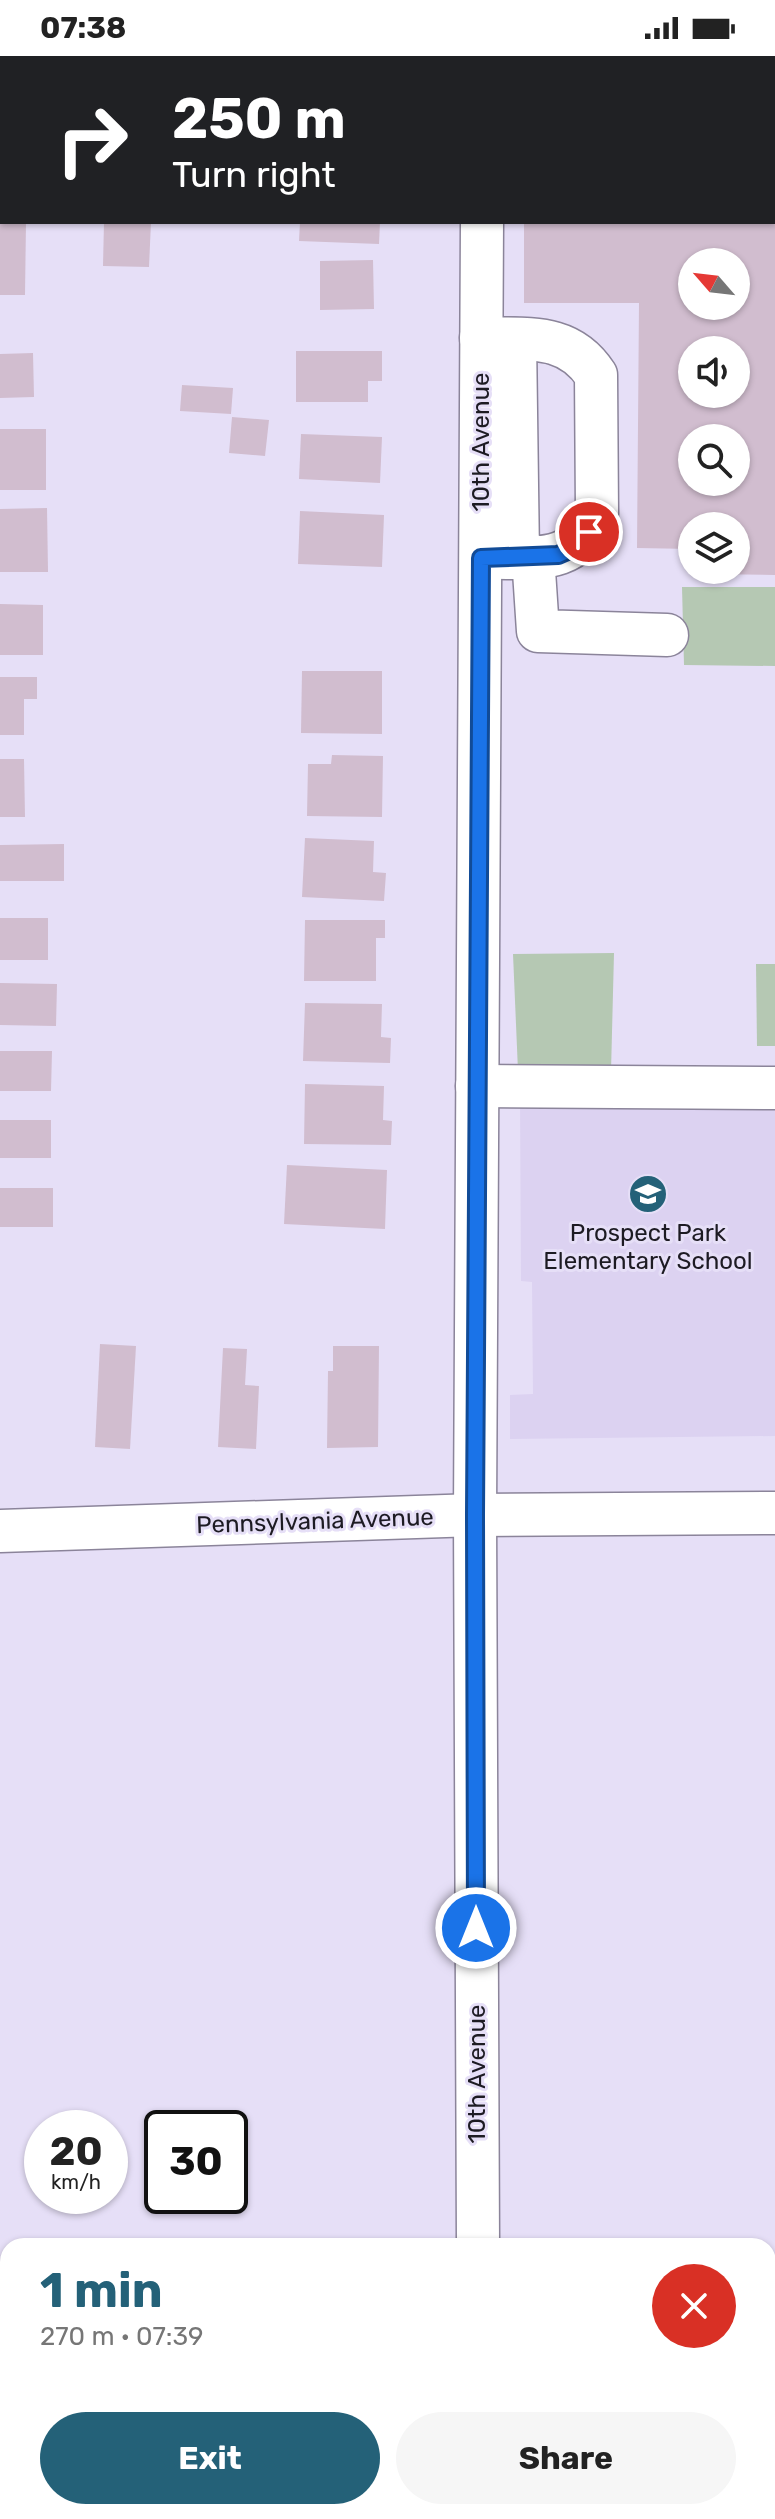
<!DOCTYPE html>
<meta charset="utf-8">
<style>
body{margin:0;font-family:Rubik,sans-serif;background:#f6f6f6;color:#222;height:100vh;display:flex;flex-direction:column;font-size:30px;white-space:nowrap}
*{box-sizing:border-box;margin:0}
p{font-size:26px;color:#767676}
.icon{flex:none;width:44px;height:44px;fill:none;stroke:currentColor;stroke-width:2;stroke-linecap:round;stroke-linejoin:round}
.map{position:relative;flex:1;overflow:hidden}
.panel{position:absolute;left:0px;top:2182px;width:776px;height:282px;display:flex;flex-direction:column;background:#fff;border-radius:24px 24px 0 0;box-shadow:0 2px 6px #0004}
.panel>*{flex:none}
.hud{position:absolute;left:0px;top:0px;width:776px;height:168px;box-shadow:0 2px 6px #0004;background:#202124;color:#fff;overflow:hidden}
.needle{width:52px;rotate:298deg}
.buttons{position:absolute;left:678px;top:192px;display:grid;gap:16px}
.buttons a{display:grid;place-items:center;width:72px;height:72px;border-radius:50%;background:#fff;box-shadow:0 2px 6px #0004;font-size:40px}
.speed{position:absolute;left:24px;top:2054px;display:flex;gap:16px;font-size:40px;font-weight:700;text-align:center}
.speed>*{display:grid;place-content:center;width:104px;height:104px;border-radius:50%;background:#fff;box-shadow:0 2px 6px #0004;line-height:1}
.speed small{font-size:20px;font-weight:400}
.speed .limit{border:4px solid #111;border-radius:12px;background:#fff;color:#111}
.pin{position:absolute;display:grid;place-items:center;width:68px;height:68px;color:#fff;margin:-34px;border:4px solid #fff;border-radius:50%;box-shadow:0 2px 8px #0007}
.me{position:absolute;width:88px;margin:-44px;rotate:0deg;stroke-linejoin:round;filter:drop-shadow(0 0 6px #0008)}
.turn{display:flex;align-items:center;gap:28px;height:168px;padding:0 40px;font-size:36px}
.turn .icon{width:104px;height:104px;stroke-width:2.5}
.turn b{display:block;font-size:56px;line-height:68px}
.round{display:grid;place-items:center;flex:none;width:84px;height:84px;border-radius:42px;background:#f6f6f6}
.headline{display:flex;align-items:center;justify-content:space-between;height:136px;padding:0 40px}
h1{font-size:48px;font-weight:700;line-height:60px;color:#246178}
.cta{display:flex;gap:16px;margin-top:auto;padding:16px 40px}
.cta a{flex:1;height:92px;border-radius:48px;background:#246178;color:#fff;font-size:32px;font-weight:700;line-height:92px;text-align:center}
.cta a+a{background:#f6f6f6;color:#222}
.status{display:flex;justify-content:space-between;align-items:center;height:56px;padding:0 40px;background:#fff;direction:ltr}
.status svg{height:22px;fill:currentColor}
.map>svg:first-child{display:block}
.built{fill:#dcd2f1}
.green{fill:#b5c8b3}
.building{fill:#d1bdcf;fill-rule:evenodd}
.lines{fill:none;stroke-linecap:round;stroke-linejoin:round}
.minor-casing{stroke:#8b849a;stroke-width:45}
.minor{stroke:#fff;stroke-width:42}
.route-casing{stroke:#114b97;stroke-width:20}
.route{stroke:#1a73e8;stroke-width:14}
.labels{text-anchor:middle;stroke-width:6;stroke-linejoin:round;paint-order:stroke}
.street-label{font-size:24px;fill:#1d1b23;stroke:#e6dff7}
.poi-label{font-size:24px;fill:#1d1b23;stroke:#e6dff7}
</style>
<div class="status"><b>07:38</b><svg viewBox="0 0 49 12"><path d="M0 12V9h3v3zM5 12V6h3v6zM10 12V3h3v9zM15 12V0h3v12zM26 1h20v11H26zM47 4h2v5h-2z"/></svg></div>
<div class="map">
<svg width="775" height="2463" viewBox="0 0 775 2463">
<rect width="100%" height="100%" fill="#e6dff7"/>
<g class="built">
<path d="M520 1039 775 1050V1380L510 1383V1339L533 1338 532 1226 521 1225Z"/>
<rect x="106" y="2456" width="248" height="7"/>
</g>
<g class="green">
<path d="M682 531H775V610L684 609Z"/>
<path d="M614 897 611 1016 518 1015 513 898Z"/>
<path d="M756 908H775V990H757Z"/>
</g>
<g class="building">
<path d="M0 166H26L25 239H0Z"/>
<path d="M104 166H151L149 211 103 210Z"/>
<path d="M300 166H380L379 188 299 185Z"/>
<path d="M524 166H775V519L704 518V514H736V470H692V493L637 492 639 247H524ZM692 206H736V250H692ZM692 294H736V338H692ZM692 382H736V426H692Z"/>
<path d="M373 204 374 253 320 254V205Z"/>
<path d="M296 295H382V325H368V346H296Z"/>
<path d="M33 297 34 341 0 342V298Z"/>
<path d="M182 329 233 332 231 358 180 355Z"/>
<path d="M232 361 269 364 265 400 229 397Z"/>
<rect x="0" y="373" width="46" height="61"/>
<path d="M301 378 382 381 380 427 299 423Z"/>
<path d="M47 452 48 516H0V453Z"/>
<path d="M300 455 384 459 382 511 298 508Z"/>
<path d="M0 548 43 549V599H0Z"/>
<path d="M302 615H382V678L301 677Z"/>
<path d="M0 621H37V643H24V679H0Z"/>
<path d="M332 699 383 700 382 761 307 760 308 708H331Z"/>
<path d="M0 703H24L25 761H0Z"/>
<path d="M305 782 374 785 373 816 386 817 384 845 302 841Z"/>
<path d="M64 788V825H0V789Z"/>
<rect x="0" y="862" width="48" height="42"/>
<path d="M305 864H385V882H376V925H304Z"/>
<path d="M0 927 57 928 56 970 0 969Z"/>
<path d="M305 947 382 948 381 981 391 982 390 1007 303 1005Z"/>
<path d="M0 995H52L51 1035H0Z"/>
<path d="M305 1028 384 1030 383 1064 392 1065 391 1089 304 1088Z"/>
<rect x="0" y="1064" width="51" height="38"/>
<path d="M287 1109 387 1114 385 1173 284 1168Z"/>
<rect x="0" y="1132" width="53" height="39"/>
<path d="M100 1288 136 1290 130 1393 95 1391Z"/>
<path d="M333 1290H379L378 1391 327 1392 328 1315H333Z"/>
<path d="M223 1292 247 1293 245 1329 259 1330 256 1393 218 1391Z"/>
<rect x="0" y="2235" width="8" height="75"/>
<rect x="0" y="2352" width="8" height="71"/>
<path d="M768 2356H775V2463H537L536 2456H768Z"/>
<path d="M45 2456H99V2463H46Z"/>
</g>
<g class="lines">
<g class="minor-casing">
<g id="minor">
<path d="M482 0V2"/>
<path d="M774 67H775"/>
<path d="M0 71H2"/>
<path d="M515 283 518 501"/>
<path d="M533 500 538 575 667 579"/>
<path d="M481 502C531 500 574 513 597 458L596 319C568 276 527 284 481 282"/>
<path d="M477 1030 775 1032"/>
<path d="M0 1475 475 1459 775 1457"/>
<path d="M478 2190 475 1459 482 166"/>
<path d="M479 2456V2463"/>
</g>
</g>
<use href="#minor" class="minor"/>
</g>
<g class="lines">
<g class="route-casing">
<path id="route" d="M476 1872 475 1459 481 502 558 499 574 492 589 476"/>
</g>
<use href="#route" class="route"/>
</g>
<defs>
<g id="school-disc" transform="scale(2)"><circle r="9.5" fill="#246178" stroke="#e6dff7"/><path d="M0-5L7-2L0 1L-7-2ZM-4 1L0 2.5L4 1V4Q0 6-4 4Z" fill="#fff"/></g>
</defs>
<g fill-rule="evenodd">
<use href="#school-disc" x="648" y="1138"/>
</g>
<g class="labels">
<g class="street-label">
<text transform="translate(481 386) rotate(-90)" y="8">10th Avenue</text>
<text transform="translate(315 1465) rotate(-2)" y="8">Pennsylvania Avenue</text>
<text transform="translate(477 2018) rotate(-90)" y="8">10th Avenue</text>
</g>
<g class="poi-label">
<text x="648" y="1185">Prospect Park<tspan x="648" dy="28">Elementary School</tspan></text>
</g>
</g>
</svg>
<div class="buttons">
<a><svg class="needle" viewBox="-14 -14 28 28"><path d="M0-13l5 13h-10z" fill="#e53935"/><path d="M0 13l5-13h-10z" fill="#767676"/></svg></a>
<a><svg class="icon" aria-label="sound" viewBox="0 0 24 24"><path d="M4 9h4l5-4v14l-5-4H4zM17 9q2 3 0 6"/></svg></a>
<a><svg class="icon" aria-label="search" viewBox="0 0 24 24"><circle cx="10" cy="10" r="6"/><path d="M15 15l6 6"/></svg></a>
<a><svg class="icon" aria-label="layers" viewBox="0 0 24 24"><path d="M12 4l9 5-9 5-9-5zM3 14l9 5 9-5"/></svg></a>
</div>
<div class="speed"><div>20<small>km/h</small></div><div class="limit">30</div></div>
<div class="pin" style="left:589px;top:476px;background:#d93025"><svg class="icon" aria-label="arrive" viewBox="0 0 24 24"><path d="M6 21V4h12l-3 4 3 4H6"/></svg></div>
<svg class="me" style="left:476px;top:1872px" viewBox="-20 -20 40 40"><circle r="17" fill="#1a73e8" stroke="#fff" stroke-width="3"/><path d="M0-11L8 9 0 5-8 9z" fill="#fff"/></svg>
<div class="hud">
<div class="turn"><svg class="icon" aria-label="right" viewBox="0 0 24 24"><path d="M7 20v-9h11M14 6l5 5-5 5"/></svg><div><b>250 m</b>Turn right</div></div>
</div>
<section class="panel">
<div class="headline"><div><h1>1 min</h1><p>270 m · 07:39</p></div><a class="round" style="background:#d93025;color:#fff"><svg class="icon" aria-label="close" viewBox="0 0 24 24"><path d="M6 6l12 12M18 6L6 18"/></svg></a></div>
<div class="cta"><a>Exit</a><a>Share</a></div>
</section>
</div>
